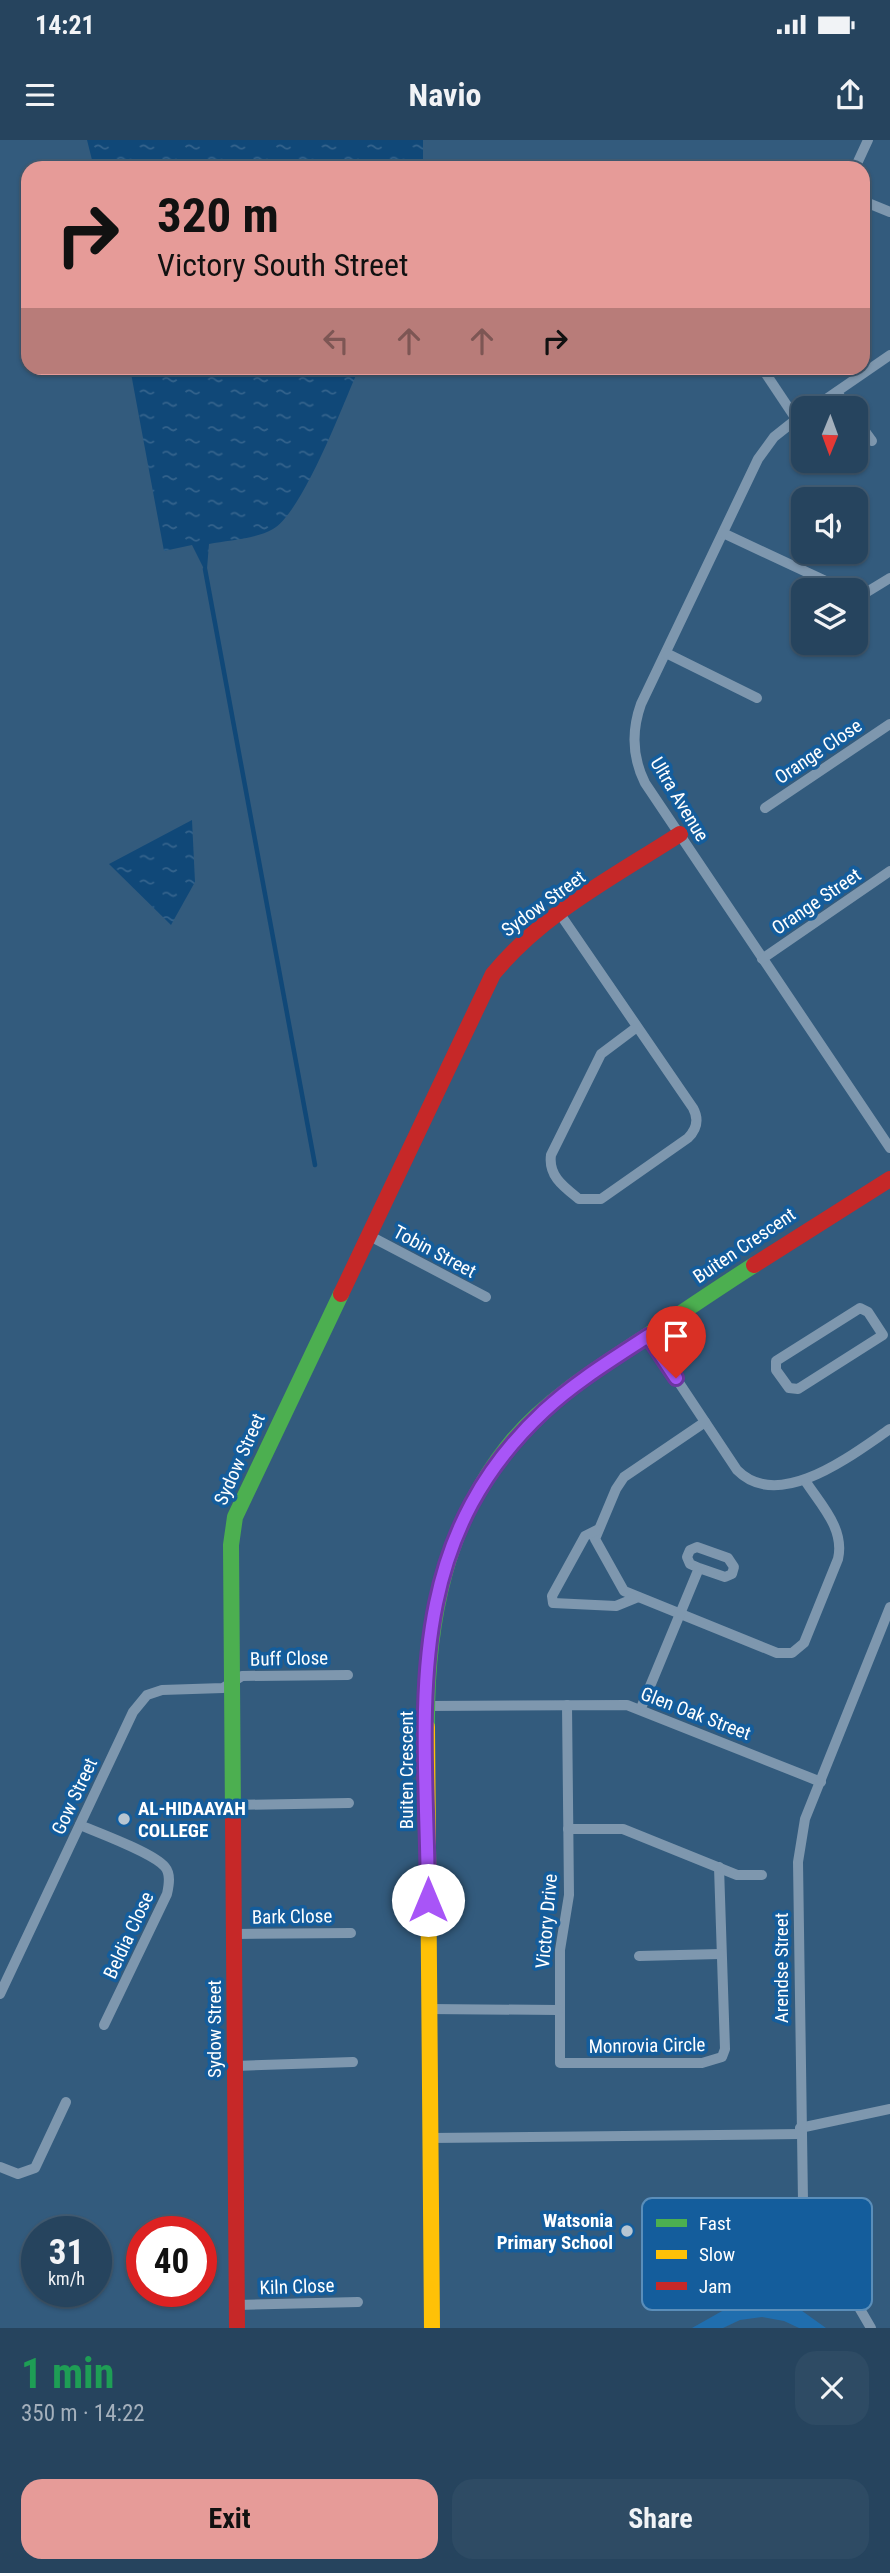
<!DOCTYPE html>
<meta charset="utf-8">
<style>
body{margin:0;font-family:"Roboto Condensed",sans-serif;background:#2e4b64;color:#f1f3f6;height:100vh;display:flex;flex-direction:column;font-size:26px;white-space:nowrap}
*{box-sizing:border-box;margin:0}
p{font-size:23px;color:#a4b0bc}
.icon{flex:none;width:38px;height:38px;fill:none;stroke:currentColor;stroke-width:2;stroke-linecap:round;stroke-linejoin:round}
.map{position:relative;height:2188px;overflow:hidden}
.side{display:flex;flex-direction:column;background:#26445e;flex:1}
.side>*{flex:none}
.hud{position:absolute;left:21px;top:21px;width:849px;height:214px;border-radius:21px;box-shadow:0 2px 5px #0004,0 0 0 2px #425c73;background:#e69b98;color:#111;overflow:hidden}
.needle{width:46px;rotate:181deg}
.controls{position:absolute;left:791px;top:256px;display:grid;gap:14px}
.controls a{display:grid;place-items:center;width:77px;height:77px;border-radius:14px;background:#26445e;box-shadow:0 2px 5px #0004,0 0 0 2px #425c73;font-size:35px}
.speed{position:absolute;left:21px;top:2076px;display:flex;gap:14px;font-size:35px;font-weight:700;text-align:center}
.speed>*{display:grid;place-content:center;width:91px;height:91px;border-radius:50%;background:#26445e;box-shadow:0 2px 5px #0004,0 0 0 2px #425c73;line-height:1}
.speed small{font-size:18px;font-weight:400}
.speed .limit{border:10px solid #d22;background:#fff;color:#111}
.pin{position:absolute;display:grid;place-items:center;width:60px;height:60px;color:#fff;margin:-72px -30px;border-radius:50% 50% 50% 0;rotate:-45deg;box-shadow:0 0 7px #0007}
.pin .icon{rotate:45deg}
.me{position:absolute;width:77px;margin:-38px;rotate:0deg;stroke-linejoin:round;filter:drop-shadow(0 0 5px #0008)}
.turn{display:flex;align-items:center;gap:24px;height:147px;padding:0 21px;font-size:32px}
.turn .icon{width:91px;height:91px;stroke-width:2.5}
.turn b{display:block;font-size:49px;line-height:60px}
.lanes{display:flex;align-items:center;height:66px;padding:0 21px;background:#0003;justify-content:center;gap:35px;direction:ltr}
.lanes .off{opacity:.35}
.round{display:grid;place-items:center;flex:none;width:74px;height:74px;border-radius:21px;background:#2e4b64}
.summary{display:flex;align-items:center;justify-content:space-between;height:119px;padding:0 21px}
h1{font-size:42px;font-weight:700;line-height:52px;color:#1e9e55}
.button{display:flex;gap:14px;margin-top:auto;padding:14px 21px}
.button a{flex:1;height:80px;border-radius:21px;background:#e69b98;color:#111;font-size:28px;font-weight:700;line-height:80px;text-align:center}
.button a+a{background:#2e4b64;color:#f1f3f6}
.status{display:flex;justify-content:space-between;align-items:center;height:49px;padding:0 35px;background:#26445e;direction:ltr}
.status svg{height:19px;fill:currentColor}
header{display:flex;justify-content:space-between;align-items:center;height:91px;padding:0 21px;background:#26445e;font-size:32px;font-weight:700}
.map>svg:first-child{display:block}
.pitch{fill:#206eae}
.water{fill:url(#water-ripples)}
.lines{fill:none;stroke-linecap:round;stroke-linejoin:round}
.stream{stroke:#104878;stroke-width:4.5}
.street{stroke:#7e97ae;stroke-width:10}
.fast{stroke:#4caf50;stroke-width:16}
.slow{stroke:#ffc107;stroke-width:16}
.jam{stroke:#c62828;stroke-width:16}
.route-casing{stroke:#6d37a1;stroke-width:18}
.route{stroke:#a855f7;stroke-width:12}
.poi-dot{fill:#b8c6d2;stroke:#145d9c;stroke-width:2.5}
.labels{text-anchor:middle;stroke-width:7;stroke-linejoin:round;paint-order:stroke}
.street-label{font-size:19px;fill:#fff;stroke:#145d9c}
.poi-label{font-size:19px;font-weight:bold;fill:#fff;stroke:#145d9c;text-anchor:start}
.key{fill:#145d9c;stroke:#5a8eba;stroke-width:2}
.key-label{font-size:19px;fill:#fff}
</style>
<div class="status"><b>14:21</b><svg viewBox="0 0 49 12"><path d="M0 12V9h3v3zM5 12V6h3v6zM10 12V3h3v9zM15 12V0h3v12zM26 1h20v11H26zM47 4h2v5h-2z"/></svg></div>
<header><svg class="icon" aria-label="menu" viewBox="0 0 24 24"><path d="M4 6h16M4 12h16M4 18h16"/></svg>Navio<svg class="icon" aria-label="share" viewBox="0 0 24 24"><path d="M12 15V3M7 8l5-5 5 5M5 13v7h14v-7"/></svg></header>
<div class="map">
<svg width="890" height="2188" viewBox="0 0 890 2188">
<defs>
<pattern id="water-ripples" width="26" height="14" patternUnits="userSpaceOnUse" patternTransform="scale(1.75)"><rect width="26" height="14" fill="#104878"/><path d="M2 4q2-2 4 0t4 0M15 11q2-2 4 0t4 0" fill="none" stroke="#34638c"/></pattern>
</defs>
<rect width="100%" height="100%" fill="#335b7d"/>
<path class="pitch" d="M764 2161 798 2168 826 2188H799L784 2181 762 2177 740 2180 723 2188H692L731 2166Z"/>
<g class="water">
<path d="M87 0H423V28H94Z"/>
<path d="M130 228H359C344 262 303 372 273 389 256 399 228 400 209 404L207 429H204L192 405 164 411Z"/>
<path d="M192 680 195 742 171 785 109 724Z"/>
</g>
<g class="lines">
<path class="stream" d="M205 429 315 1025"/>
<g class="street">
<path d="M855 28 868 0"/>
<path d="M863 61 890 72"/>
<path d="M762 228 796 279"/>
<path d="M837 252 848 268"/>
<path d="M813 268 890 215"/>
<path d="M803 274 774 297 758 319 641 564C631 592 632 617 645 643L890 1008"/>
<path d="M856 279 872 301"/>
<path d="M723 393 845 450"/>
<path d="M856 453 867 452 890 438"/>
<path d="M666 513 757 558"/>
<path d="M765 668 890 584"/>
<path d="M560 774 693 968C699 979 697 989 688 998L601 1059H579C564 1047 548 1036 551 1015L601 914 637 887"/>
<path d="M762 819 890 731"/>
<path d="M368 1095 486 1157"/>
<path d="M860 1168 868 1172 883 1195 798 1249 789 1248 776 1230V1221Z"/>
<path d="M648 1196 737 1330C779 1373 853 1314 890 1289"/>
<path d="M705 1282 624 1337 616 1349 595 1399 624 1451 777 1513H792L804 1503 838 1419C845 1389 821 1365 806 1342"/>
<path d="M597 1390 585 1396 552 1456 553 1463 616 1466 638 1457"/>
<path d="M567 1565 569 1755 560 1810V1923H702L722 1917 725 1909 719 1727"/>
<path d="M427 1566 627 1565 821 1642"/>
<path d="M641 1568 699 1428 725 1437 732 1434 734 1427 728 1418 697 1407 690 1410 687 1417 690 1424 699 1428"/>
<path d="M233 1665 349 1663"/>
<path d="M80 1685C99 1693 154 1713 165 1727 171 1734 169 1745 167 1754L104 1885"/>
<path d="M568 1689H623L737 1735H762"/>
<path d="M234 1794 351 1793"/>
<path d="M639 1816 720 1814"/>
<path d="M0 1854 133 1572 147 1555 162 1550 223 1548 242 1536 348 1535"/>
<path d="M429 1869 558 1870"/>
<path d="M235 1926 353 1922"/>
<path d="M800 1988 890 1969"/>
<path d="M430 1998 800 1994"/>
<path d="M0 2027 18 2034 35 2028 66 1962"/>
<path d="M237 2165 358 2162"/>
<path d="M871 2188 822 2104 803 2061 798 1722 805 1679 890 1467"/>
</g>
<g class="fast">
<path d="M427 1587C426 1484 445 1381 514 1299 548 1259 595 1230 639 1201 677 1176 715 1150 754 1125"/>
<path d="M233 1678 231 1405 235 1377 341 1154"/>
</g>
<path class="slow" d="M427 1587 432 2188"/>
<g class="jam">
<path d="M754 1125 890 1039"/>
<path d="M341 1154 493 834C543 773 615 736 680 694"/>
<path d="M233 1678 237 2188"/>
</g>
</g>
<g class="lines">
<g class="route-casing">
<path id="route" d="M428 1760C427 1578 396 1409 544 1271 575 1242 613 1219 648 1196L676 1238"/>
</g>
<use href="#route" class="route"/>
</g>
<g class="poi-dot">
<circle cx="124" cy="1679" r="7"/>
<circle cx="627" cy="2091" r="7"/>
</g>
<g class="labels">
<g class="street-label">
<text transform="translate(818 611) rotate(-34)" y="7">Orange Close</text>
<text transform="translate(680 659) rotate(59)" y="7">Ultra Avenue</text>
<text transform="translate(816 761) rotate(-34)" y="7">Orange Street</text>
<text transform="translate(543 763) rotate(-36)" y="7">Sydow Street</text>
<text transform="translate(744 1105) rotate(-34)" y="7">Buiten Crescent</text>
<text transform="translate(435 1111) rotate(28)" y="7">Tobin Street</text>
<text transform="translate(239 1319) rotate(-66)" y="7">Sydow Street</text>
<text transform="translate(289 1518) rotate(-1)" y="7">Buff Close</text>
<text transform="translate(696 1573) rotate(21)" y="7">Glen Oak Street</text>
<text transform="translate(406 1630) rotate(-90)" y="7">Buiten Crescent</text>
<text transform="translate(74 1656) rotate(-65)" y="7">Gow Street</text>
<text transform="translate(292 1776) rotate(-1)" y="7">Bark Close</text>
<text transform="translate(546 1781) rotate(-85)" y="7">Victory Drive</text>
<text transform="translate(128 1795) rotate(-65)" y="7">Beldia Close</text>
<text transform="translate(781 1828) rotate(-90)" y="7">Arendse Street</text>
<text transform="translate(214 1889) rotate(-90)" y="7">Sydow Street</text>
<text transform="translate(647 1905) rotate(-1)" y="7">Monrovia Circle</text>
<text transform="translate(297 2146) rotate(-2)" y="7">Kiln Close</text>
</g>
<g class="poi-label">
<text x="138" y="1675">AL-HIDAAYAH<tspan x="138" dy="22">COLLEGE</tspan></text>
<text x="613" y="2087" text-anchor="end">Watsonia<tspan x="613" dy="22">Primary School</tspan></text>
</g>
</g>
<rect x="642" y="2058" width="230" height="112" rx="10" class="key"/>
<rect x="656" y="2079" width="31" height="8" fill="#4caf50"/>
<rect x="656" y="2110" width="31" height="9" fill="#ffc107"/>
<rect x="656" y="2142" width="31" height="8" fill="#c62828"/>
<g class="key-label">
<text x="699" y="2090">Fast</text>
<text x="699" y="2121">Slow</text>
<text x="699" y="2153">Jam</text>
</g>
</svg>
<div class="controls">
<a><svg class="needle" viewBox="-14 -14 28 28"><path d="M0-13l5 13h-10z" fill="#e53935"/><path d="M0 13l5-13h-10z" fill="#a4b0bc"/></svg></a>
<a><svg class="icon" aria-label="sound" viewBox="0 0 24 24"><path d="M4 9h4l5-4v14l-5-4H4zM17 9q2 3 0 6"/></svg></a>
<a><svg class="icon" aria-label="layers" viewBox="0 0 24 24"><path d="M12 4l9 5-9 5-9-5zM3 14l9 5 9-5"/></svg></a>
</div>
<div class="speed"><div>31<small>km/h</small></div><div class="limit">40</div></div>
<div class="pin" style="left:676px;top:1238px;background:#d93025"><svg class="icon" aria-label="arrive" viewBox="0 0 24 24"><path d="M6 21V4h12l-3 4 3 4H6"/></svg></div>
<svg class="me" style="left:428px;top:1760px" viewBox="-20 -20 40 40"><circle r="19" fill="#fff"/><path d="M0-13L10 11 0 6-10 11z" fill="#a855f7"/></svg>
<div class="hud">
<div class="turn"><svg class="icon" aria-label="right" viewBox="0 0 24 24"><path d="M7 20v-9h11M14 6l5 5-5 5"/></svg><div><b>320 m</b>Victory South Street</div></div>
<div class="lanes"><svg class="icon off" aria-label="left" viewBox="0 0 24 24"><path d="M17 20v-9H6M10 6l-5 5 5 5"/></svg><svg class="icon off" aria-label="ahead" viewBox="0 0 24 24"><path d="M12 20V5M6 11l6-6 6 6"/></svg><svg class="icon off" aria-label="ahead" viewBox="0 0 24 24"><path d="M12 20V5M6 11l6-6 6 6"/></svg><svg class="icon" aria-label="right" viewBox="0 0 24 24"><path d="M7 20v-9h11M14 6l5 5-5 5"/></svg></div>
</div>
</div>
<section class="side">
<div class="summary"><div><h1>1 min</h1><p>350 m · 14:22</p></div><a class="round"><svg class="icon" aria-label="close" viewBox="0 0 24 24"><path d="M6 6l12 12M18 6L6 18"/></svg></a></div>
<div class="button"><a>Exit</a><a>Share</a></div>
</section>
